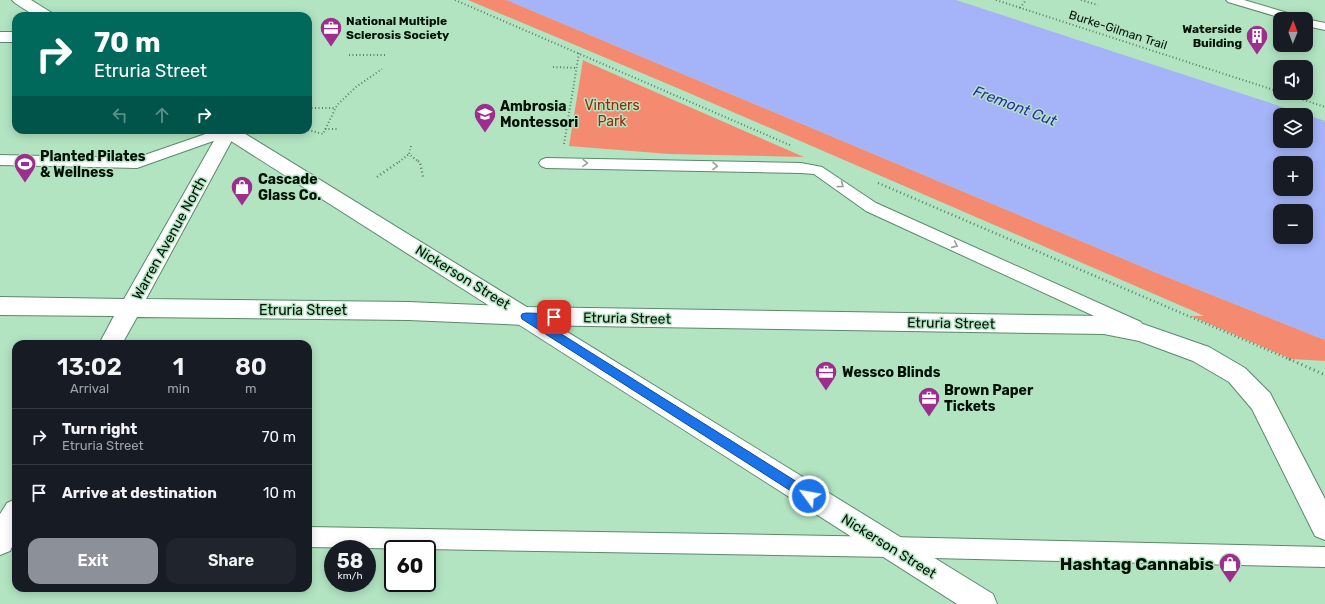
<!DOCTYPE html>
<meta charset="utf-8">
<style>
body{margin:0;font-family:Rubik,sans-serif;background:#20242c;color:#f1f3f6;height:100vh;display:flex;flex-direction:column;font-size:15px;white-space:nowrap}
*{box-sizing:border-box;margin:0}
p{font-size:13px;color:#9ea1a6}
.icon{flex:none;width:22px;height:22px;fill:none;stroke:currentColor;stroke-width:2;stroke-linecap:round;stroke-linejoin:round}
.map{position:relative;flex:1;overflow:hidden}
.drawer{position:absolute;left:12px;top:340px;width:300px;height:252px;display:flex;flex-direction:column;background:#171b24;border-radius:12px;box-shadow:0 2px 10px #0003}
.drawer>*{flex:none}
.top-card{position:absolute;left:12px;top:12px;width:300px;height:122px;border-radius:12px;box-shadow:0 2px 10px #0003;background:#00695c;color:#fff;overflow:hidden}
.needle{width:26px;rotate:1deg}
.buttons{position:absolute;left:1273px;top:12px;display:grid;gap:8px}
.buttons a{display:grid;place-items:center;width:40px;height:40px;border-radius:8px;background:#171b24;box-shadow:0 2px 10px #0003;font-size:20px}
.speed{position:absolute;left:324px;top:540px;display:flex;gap:8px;font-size:20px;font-weight:700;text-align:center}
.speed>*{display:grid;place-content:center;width:52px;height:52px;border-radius:50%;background:#171b24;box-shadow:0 2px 10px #0003;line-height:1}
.speed small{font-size:10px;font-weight:400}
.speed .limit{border:2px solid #111;border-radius:6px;background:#fff;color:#111}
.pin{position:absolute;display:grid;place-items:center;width:34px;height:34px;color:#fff;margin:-17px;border-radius:8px;box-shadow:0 2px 6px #0006}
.me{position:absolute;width:44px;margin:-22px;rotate:302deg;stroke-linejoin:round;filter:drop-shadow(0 0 3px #0008)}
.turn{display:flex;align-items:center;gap:14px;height:84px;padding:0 16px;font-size:18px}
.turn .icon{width:52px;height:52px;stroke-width:2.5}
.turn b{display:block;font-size:28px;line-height:34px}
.lanes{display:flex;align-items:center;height:38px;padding:0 16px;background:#0003;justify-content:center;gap:20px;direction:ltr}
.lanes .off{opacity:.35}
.eta{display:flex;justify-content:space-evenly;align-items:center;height:68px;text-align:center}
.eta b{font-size:24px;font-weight:600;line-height:28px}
.cta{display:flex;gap:8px;margin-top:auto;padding:8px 16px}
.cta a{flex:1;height:46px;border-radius:12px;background:#8c9099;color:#fff;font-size:16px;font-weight:600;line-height:46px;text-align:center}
.cta a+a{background:#20242c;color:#f1f3f6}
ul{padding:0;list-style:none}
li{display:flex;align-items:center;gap:12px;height:56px;padding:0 16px;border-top:1px solid #363941}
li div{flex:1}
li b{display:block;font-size:15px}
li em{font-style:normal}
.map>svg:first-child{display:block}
.green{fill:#f48b71}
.water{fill:#a5b3f8;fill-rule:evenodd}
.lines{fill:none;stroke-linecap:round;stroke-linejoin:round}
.service-casing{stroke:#5a896a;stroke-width:2}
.minor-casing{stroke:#5a896a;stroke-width:2}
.primary-casing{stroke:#5a896a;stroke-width:2}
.path-far2{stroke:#5d7e67;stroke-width:2;stroke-dasharray:1 2.5;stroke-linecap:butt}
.path-far1{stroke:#5d7e67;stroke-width:2.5;stroke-dasharray:1 3;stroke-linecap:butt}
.path{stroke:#5d7e67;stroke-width:3;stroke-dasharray:1 3.5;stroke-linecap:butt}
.service{fill:#fff;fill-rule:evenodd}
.minor{fill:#fff;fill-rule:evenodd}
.primary{fill:#fff;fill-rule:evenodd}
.oneway{stroke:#999f9b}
.route{fill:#1a73e8;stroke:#114b97}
.labels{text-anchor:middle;stroke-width:3;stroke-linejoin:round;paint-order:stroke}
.far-poi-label{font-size:12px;font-weight:bold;fill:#011005;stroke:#b2e4c2;text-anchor:start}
.far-street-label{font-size:12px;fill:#011005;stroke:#b2e4c2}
.park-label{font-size:14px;fill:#9b2807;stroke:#b2e4c2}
.poi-label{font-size:14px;font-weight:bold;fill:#011005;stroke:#b2e4c2;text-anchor:start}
.street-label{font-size:14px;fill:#011005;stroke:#b2e4c2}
.water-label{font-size:15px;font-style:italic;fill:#2f28aa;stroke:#b2e4c2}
.near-poi-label{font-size:17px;font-weight:bold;fill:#011005;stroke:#b2e4c2;text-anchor:end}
</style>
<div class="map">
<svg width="1325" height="604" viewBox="0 0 1325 604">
<rect width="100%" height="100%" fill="#b2e4c2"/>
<g class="green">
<path d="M468 0H507L1162 275 1325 340V361L1291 359 1191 316H1204L1191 310 682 90Z"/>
<path d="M583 60 589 63 804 157 669 154 569 146Z"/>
</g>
<path class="water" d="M507 0H956L1325 121V340L1162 275ZM1280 115H1306V141H1280ZM1280 163H1306V189H1280ZM1280 211H1306V237H1280Z"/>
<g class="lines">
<g class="service-casing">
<g id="service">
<path d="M1226 0H1244L1301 17 1303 19H1285L1228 2Z"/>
<path d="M1304 19H1306L1325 23V30L1306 26V19Z"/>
<path d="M217 130 235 131 233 134 137 168 0 165V155L136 158Z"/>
<path d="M546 158 801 163 822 167 876 203 1141 322 1143 327 1141 332 1135 334 1129 332 866 211 814 174 801 173 546 168 541 166 539 163 541 160Z"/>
<path d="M308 527 890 537 1325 547V567L890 557 308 547Z"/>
</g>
</g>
<g class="minor-casing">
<g id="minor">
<rect x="0" y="32" width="16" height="10"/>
<path d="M220 130 237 131 146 299 408 302 525 307 1104 316 1140 323 1209 347 1245 368 1270 393 1325 499V540L1315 536 1252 409 1229 382 1193 361 1139 341 1104 334 525 325 408 320 137 317 122 344H99L114 316 0 315V297L124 299Z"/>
<path d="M16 499V539L10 551 0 555V514L7 503Z"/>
</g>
</g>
<g class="primary-casing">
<g id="primary">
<path d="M12 0H31L52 13 54 16H35L15 3Z"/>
<path d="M217 130H239L993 594 997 604H957L220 134Z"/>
</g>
</g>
<g class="path-far2">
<path d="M455 0 792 146"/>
<path d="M996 0 1280 92"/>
<path d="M1081 0 1098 5"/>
<path d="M1020 8 1026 0"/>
<path d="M349 55H385"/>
<path d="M553 67 576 68"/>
<path d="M1283 93 1325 107"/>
<path d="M308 108H335"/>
<path d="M325 129H339"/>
<path d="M308 130 323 134 337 105 356 87 382 69"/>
<path d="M564 144 579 53"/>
<path d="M411 146 409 154 419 162"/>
<path d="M399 162 409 154"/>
</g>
<g class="path-far1">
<path d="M418 161 420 162 423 177"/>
<path d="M377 177 400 161"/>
<path d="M878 183 1291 360"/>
</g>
<path class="path" d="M1289 359 1325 375"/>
<use href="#service" class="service"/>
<use href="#minor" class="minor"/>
<use href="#primary" class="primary"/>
</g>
<defs><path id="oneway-chevron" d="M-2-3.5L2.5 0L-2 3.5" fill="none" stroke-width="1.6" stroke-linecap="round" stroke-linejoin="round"/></defs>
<g class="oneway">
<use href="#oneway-chevron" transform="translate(585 163) rotate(1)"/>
<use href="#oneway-chevron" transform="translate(715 166) rotate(1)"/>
<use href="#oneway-chevron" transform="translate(841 185) rotate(36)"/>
<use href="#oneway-chevron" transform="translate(955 245) rotate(24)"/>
</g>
<path class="route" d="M526 313 557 314 559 317 557 320H539L813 492 814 496 813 500 809 501 805 500 522 319 521 316 522 314Z"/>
<defs>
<g id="office-pin" transform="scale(1.15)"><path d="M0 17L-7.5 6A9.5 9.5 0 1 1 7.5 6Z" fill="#9e2e8d" stroke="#b2e4c2"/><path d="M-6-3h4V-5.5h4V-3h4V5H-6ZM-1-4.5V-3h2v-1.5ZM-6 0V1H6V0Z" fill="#fff"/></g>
<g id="building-pin" transform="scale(1.15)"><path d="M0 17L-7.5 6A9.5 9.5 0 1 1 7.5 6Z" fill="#9e2e8d" stroke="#b2e4c2"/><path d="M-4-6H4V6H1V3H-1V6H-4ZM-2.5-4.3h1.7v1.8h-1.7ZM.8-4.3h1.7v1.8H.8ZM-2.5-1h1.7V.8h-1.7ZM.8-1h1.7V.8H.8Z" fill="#fff"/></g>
<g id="school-pin" transform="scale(1.15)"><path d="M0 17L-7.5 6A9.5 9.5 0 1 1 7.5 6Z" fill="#9e2e8d" stroke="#b2e4c2"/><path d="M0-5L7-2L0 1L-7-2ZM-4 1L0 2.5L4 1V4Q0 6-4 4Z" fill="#fff"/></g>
<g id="stadium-pin" transform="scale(1.15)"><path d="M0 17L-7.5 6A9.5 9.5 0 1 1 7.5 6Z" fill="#9e2e8d" stroke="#b2e4c2"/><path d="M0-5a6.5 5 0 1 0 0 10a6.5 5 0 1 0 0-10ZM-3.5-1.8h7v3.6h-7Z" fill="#fff"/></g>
<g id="shop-pin" transform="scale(1.15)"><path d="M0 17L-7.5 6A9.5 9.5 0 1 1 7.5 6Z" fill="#9e2e8d" stroke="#b2e4c2"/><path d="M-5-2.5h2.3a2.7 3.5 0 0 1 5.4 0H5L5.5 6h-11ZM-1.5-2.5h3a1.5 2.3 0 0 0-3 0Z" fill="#fff"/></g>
</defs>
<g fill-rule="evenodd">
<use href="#office-pin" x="331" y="28"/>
<use href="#building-pin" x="1257" y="36"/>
<use href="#school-pin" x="485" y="114"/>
<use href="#stadium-pin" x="25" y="164"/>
<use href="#shop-pin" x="242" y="187"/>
<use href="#office-pin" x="826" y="372"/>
<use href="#office-pin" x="929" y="398"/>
<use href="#shop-pin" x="1230" y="564"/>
</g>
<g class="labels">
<g class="far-poi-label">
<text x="346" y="25">National Multiple<tspan x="346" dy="14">Sclerosis Society</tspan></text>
<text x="1242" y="33" text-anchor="end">Waterside<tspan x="1242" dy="14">Building</tspan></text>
</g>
<g class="far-street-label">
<text transform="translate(1118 30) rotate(18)" y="4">Burke-Gilman Trail</text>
</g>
<g class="park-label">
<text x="612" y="110">Vintners<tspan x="612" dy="16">Park</tspan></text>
</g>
<g class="poi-label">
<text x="500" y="111">Ambrosia<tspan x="500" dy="16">Montessori</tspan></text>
<text x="40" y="161">Planted Pilates<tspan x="40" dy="16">&amp; Wellness</tspan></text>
<text x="258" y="184">Cascade<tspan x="258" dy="16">Glass Co.</tspan></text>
<text x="842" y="377">Wessco Blinds</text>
<text x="944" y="395">Brown Paper<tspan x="944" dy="16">Tickets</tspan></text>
</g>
<g class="street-label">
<text transform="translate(169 238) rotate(-61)" y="5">Warren Avenue North</text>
<text transform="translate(463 277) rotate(32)" y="5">Nickerson Street</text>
<text x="303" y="315">Etruria Street</text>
<text transform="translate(627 318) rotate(1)" y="5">Etruria Street</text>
<text transform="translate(951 323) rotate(1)" y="5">Etruria Street</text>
<text transform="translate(889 546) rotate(32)" y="5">Nickerson Street</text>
</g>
<g class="water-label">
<text transform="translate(1015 106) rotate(21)" y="5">Fremont Cut</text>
</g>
<g class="near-poi-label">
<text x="1214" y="570">Hashtag Cannabis</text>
</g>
</g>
</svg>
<div class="buttons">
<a><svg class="needle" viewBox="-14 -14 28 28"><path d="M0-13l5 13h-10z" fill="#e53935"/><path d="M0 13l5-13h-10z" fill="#9ea1a6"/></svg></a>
<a><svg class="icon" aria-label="sound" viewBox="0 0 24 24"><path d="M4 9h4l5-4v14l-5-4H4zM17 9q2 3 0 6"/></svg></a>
<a><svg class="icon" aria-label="layers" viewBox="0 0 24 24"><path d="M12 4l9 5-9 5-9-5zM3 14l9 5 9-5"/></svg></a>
<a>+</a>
<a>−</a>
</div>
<div class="speed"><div>58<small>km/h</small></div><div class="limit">60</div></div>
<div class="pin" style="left:554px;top:317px;background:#d93025"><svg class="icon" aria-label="arrive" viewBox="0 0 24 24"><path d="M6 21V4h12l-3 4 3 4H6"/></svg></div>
<svg class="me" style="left:809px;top:496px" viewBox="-20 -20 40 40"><circle r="17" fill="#1a73e8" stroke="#fff" stroke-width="3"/><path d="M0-11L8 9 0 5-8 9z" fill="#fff"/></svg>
<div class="top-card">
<div class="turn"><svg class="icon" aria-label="right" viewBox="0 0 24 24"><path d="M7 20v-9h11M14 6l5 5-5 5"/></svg><div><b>70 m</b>Etruria Street</div></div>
<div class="lanes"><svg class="icon off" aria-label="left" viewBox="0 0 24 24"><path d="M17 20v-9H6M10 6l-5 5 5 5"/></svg><svg class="icon off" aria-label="ahead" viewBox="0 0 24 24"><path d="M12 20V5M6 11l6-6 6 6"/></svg><svg class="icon" aria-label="right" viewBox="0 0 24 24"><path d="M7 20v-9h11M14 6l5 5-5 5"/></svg></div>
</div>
<section class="drawer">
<div class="eta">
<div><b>13:02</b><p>Arrival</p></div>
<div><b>1</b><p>min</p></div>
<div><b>80</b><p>m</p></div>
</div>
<ul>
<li><svg class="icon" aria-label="right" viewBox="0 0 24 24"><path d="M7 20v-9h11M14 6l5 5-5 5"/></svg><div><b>Turn right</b><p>Etruria Street</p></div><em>70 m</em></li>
<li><svg class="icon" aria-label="arrive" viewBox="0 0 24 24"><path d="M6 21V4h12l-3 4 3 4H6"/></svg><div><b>Arrive at destination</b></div><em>10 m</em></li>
</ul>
<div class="cta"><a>Exit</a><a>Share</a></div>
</section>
</div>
